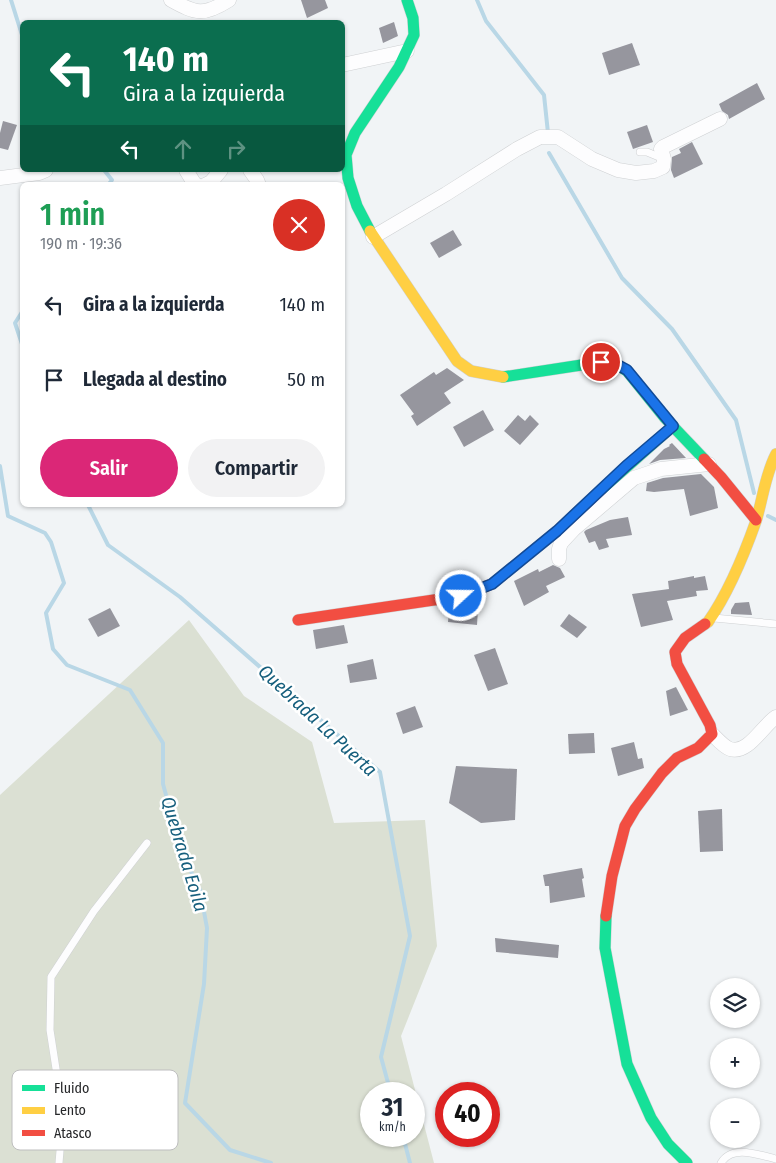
<!DOCTYPE html>
<html lang="es">
<meta charset="utf-8">
<style>
body{margin:0;font-family:"Fira Sans Condensed",sans-serif;background:#f2f2f3;color:#1f2937;height:100vh;display:flex;flex-direction:column;font-size:19px;white-space:nowrap}
*{box-sizing:border-box;margin:0}
p{font-size:16px;color:#747a83}
.icon{flex:none;width:28px;height:28px;fill:none;stroke:currentColor;stroke-width:2;stroke-linecap:round;stroke-linejoin:round}
.map{position:relative;flex:1;overflow:hidden}
.drawer{position:absolute;left:20px;top:182px;width:325px;height:325px;display:flex;flex-direction:column;background:#fff;border-radius:8px;box-shadow:0 1px 4px #0004}
.drawer>*{flex:none}
.hud{position:absolute;left:20px;top:20px;width:325px;height:152px;border-radius:8px;box-shadow:0 1px 4px #0004;background:#0b6e4f;color:#fff;overflow:hidden}
.tools{position:absolute;left:710px;top:978px;display:grid;gap:10px}
.tools a{display:grid;place-items:center;width:50px;height:50px;border-radius:50%;background:#fff;box-shadow:0 1px 4px #0004;font-size:25px}
.speed{position:absolute;left:360px;top:1082px;display:flex;gap:10px;font-size:25px;font-weight:700;text-align:center}
.speed>*{display:grid;place-content:center;width:65px;height:65px;border-radius:50%;background:#fff;box-shadow:0 1px 4px #0004;line-height:1}
.speed small{font-size:12px;font-weight:400}
.speed .limit{border:8px solid #d22;background:#fff;color:#111}
.pin{position:absolute;display:grid;place-items:center;width:42px;height:42px;color:#fff;margin:-21px;border:2px solid #fff;border-radius:50%;box-shadow:0 1px 5px #0007}
.me{position:absolute;width:55px;margin:-28px;rotate:69deg;stroke-linejoin:round;filter:drop-shadow(0 0 4px #0008)}
.turn{display:flex;align-items:center;gap:18px;height:105px;padding:0 20px;font-size:22px}
.turn .icon{width:65px;height:65px;stroke-width:2.5}
.turn b{display:block;font-size:35px;line-height:42px}
.lanes{display:flex;align-items:center;height:48px;padding:0 20px;background:#0003;justify-content:center;gap:25px;direction:ltr}
.lanes .off{opacity:.35}
.round{display:grid;place-items:center;flex:none;width:52px;height:52px;border-radius:26px;background:#f2f2f3}
.head{display:flex;align-items:center;justify-content:space-between;height:85px;padding:0 20px}
h1{font-size:30px;font-weight:600;line-height:38px;color:#1e9e55}
.action{display:flex;gap:10px;margin-top:auto;padding:10px 20px}
.action a{flex:1;height:58px;border-radius:30px;background:#db2777;color:#fff;font-size:20px;font-weight:600;line-height:58px;text-align:center}
.action a+a{background:#f2f2f3;color:#1f2937}
ul{padding:0;list-style:none}
li{display:flex;align-items:center;gap:15px;height:75px;padding:0 20px}
li div{flex:1}
li b{display:block;font-size:19px}
li em{font-style:normal}
.map>svg:first-child{display:block}
.green{fill:#dbe0d3;fill-rule:evenodd}
.lines{fill:none;stroke-linecap:round;stroke-linejoin:round}
.stream{stroke:#b9d7e6;stroke-width:4}
.building{fill:#96969e}
.lane-casing{stroke:#cfd1d3;stroke-width:8}
.street-casing{stroke:#cfd1d3;stroke-width:15}
.fast-casing{stroke:#cfd1d3;stroke-width:12}
.slow-casing{stroke:#cfd1d3;stroke-width:12}
.jam-casing{stroke:#cfd1d3;stroke-width:12}
.lane{stroke:#fdfdfe;stroke-width:7}
.street{stroke:#fdfdfe;stroke-width:14}
.fast{stroke:#16e098;stroke-width:11}
.slow{stroke:#ffcf43;stroke-width:11}
.jam{stroke:#f24e42;stroke-width:11}
.route-casing{stroke:#114b97;stroke-width:12}
.route{stroke:#1a73e8;stroke-width:9}
.labels{text-anchor:middle;stroke-width:5;stroke-linejoin:round;paint-order:stroke}
.water-label{font-size:19px;font-style:italic;fill:#165f7d;stroke:#fff}
.key{fill:#fff;stroke:#bebebf;stroke-width:1}
.key-label{font-size:14px;fill:#262729}
</style>
<div class="map">
<svg width="776" height="1163" viewBox="0 0 776 1163">
<rect width="100%" height="100%" fill="#f1f4f6"/>
<path class="green" d="M189 620 244 696 312 742 334 823 425 820 437 946 401 1036 434 1163H0V795ZM371 1094H414V1136H371Z"/>
<g class="lines">
<g class="stream">
<path d="M11 0 22 35"/>
<path d="M477 0 486 21 544 95 548 133"/>
<path d="M549 153 622 278 672 329 736 420 754 493"/>
<path d="M104 170 112 180 108 185"/>
<path d="M22 312 15 323 22 344"/>
<path d="M0 466 8 516 45 533 51 542 64 583 46 613 53 649 67 665 130 690 163 743V784L182 853 200 890 207 928 204 984 185 1103 230 1150 271 1163"/>
<path d="M88 505 108 545 180 597 380 772 410 936 381 1057 391 1094"/>
<path d="M768 516 776 520"/>
<path d="M403 1136 410 1163"/>
</g>
</g>
<g class="building">
<path d="M301 0H325L328 8 307 18Z"/>
<path d="M394 22 398 36 383 43 379 28Z"/>
<path d="M632 43 640 65 609 75 602 53Z"/>
<path d="M757 83 765 99 729 119 728 115 722 111 719 104Z"/>
<path d="M3 121 17 125 8 150 0 148V133Z"/>
<path d="M647 125 653 142 633 149 627 132Z"/>
<path d="M692 142 703 164 674 178 671 170 672 157 681 153 679 149Z"/>
<path d="M453 230 462 245 439 258 430 243Z"/>
<path d="M447 368 464 380 444 393 451 403 417 426 411 416 414 414 400 395 434 372 436 375Z"/>
<path d="M483 410 494 430 464 447 453 427Z"/>
<path d="M518 415 525 421 530 415 539 424 520 445 504 431Z"/>
<path d="M672 443 686 458 660 460 649 464 664 449 670 446 669 445Z"/>
<path d="M701 474 714 487 718 508 690 516 684 489 654 492 646 491 647 483 663 478Z"/>
<path d="M628 517 632 535 606 539 609 547 599 550 595 541 589 543 584 532 586 530 610 520Z"/>
<path d="M553 565 560 568 565 577 546 586 549 592 524 606 514 581 538 569 539 572Z"/>
<path d="M694 576V578L705 576 708 590 696 591 697 596 667 601 673 620 641 627 632 594 669 589 668 581Z"/>
<path d="M749 602 752 615 731 614V610L735 603Z"/>
<path d="M110 608 120 626 98 637 88 619Z"/>
<path d="M459 608 478 610 477 625 448 622 449 610Z"/>
<path d="M569 614 587 627 577 638 560 626Z"/>
<path d="M344 625 348 643 316 649 313 630Z"/>
<path d="M495 648 508 684 488 691 474 655Z"/>
<path d="M373 659 377 679 350 683 347 665Z"/>
<path d="M676 687 688 710 670 716 666 691Z"/>
<path d="M415 706 423 727 403 734 396 713Z"/>
<path d="M594 733 595 753 569 754 568 734Z"/>
<path d="M634 742 638 759 642 758 644 768 618 776 611 748Z"/>
<path d="M456 766 517 769 515 820 481 823 449 803Z"/>
<path d="M722 809 723 851 700 852 698 811Z"/>
<path d="M582 868 584 878 582 879 585 897 550 903 549 886H545L543 875Z"/>
<path d="M495 938 559 945 558 958 496 952Z"/>
</g>
<g class="lines">
<g class="lane-casing">
<g id="lane">
<path d="M640 152H647L664 159"/>
<path d="M714 618 776 624"/>
<path d="M59 1163 63 1114 50 1030 51 977 94 911 147 843"/>
<path d="M721 1163C732 1144 759 1155 776 1159"/>
</g>
</g>
<g class="street-casing">
<g id="street">
<path d="M171 0C196 14 204 16 229 0"/>
<path d="M342 65 407 51"/>
<path d="M186 170 194 183 197 185"/>
<path d="M250 170 257 180 259 185"/>
<path d="M0 178 39 173 46 170"/>
<path d="M205 185 211 182 221 170"/>
<path d="M373 237 446 194 517 149 540 137H558L592 159 618 170 636 173 654 171 663 167 664 159 661 149 663 147 720 119"/>
<path d="M559 559V549L561 543 574 529 634 478 661 469 709 464"/>
<path d="M712 734C717 739 724 747 730 749 748 755 763 725 776 717"/>
</g>
</g>
<g class="fast-casing">
<g id="fast">
<path d="M370 231 357 206 348 178 346 155 355 133 399 67 414 35 413 18 407 0"/>
<path d="M503 377 601 362 614 363 627 371 665 418 704 459"/>
<path d="M602 489 673 426"/>
<path d="M606 916 605 948 627 1064 651 1118 668 1144 687 1163"/>
</g>
</g>
<g class="slow-casing">
<g id="slow">
<path d="M370 231 457 361 471 371 503 377"/>
<path d="M705 624 708 622C729 592 744 555 756 521 763 498 765 475 776 454"/>
</g>
</g>
<g class="jam-casing">
<g id="jam">
<path d="M704 459 721 477 756 520"/>
<path d="M298 620 461 596 492 584 557 531 602 489"/>
<path d="M606 916 612 876 625 826 635 809 662 773 677 758 698 748 712 734 710 725 677 664 675 652 685 638 705 624"/>
</g>
</g>
<use href="#lane" class="lane"/>
<use href="#street" class="street"/>
<use href="#fast" class="fast"/>
<use href="#slow" class="slow"/>
<use href="#jam" class="jam"/>
</g>
<g class="lines">
<g class="route-casing">
<path id="route" d="M461 596 492 584 557 531 626 466 673 426 627 370 614 363 601 362"/>
</g>
<use href="#route" class="route"/>
</g>
<g class="labels">
<g class="water-label">
<text transform="translate(318 720) rotate(43)" y="7">Quebrada La Puerta</text>
<text transform="translate(185 854) rotate(73)" y="7">Quebrada Eoila</text>
</g>
</g>
<rect x="12" y="1070" width="166" height="80" rx="8" class="key"/>
<rect x="22" y="1085" width="23" height="6" fill="#16e098"/>
<rect x="22" y="1107" width="23" height="7" fill="#ffcf43"/>
<rect x="22" y="1130" width="23" height="6" fill="#f24e42"/>
<g class="key-label">
<text x="54" y="1093">Fluido</text>
<text x="54" y="1115">Lento</text>
<text x="54" y="1138">Atasco</text>
</g>
</svg>
<div class="tools">
<a><svg class="icon" aria-label="layers" viewBox="0 0 24 24"><path d="M12 4l9 5-9 5-9-5zM3 14l9 5 9-5"/></svg></a>
<a>+</a>
<a>−</a>
</div>
<div class="speed"><div>31<small>km/h</small></div><div class="limit">40</div></div>
<div class="pin" style="left:601px;top:362px;background:#d93025"><svg class="icon" aria-label="arrive" viewBox="0 0 24 24"><path d="M6 21V4h12l-3 4 3 4H6"/></svg></div>
<svg class="me" style="left:461px;top:596px" viewBox="-20 -20 40 40"><circle r="17" fill="#1a73e8" stroke="#fff" stroke-width="3"/><path d="M0-11L8 9 0 5-8 9z" fill="#fff"/></svg>
<div class="hud">
<div class="turn"><svg class="icon" aria-label="left" viewBox="0 0 24 24"><path d="M17 20v-9H6M10 6l-5 5 5 5"/></svg><div><b>140 m</b>Gira a la izquierda</div></div>
<div class="lanes"><svg class="icon" aria-label="left" viewBox="0 0 24 24"><path d="M17 20v-9H6M10 6l-5 5 5 5"/></svg><svg class="icon off" aria-label="ahead" viewBox="0 0 24 24"><path d="M12 20V5M6 11l6-6 6 6"/></svg><svg class="icon off" aria-label="right" viewBox="0 0 24 24"><path d="M7 20v-9h11M14 6l5 5-5 5"/></svg></div>
</div>
<section class="drawer">
<div class="head"><div><h1>1 min</h1><p>190 m · 19:36</p></div><a class="round" style="background:#d93025;color:#fff"><svg class="icon" aria-label="close" viewBox="0 0 24 24"><path d="M6 6l12 12M18 6L6 18"/></svg></a></div>
<ul>
<li><svg class="icon" aria-label="left" viewBox="0 0 24 24"><path d="M17 20v-9H6M10 6l-5 5 5 5"/></svg><div><b>Gira a la izquierda</b></div><em>140 m</em></li>
<li><svg class="icon" aria-label="arrive" viewBox="0 0 24 24"><path d="M6 21V4h12l-3 4 3 4H6"/></svg><div><b>Llegada al destino</b></div><em>50 m</em></li>
</ul>
<div class="action"><a>Salir</a><a>Compartir</a></div>
</section>
</div>
